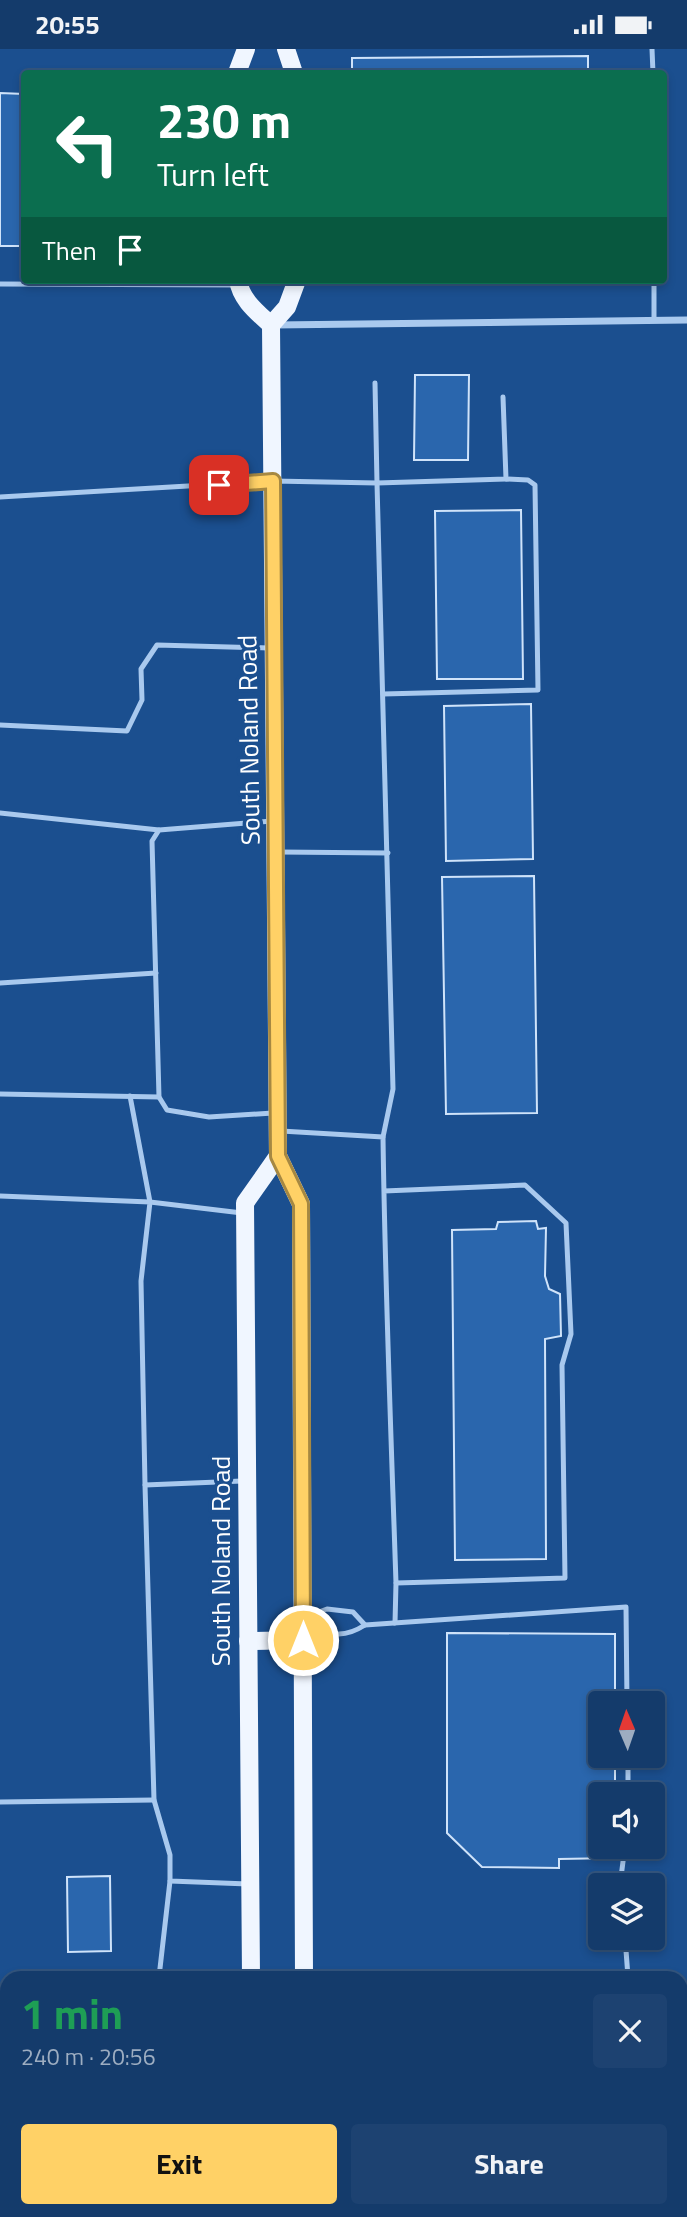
<!DOCTYPE html>
<meta charset="utf-8">
<style>
body{margin:0;font-family:"Titillium Web",sans-serif;background:#1d4271;color:#f1f3f6;height:100vh;display:flex;flex-direction:column;font-size:26px;white-space:nowrap}
*{box-sizing:border-box;margin:0}
p{font-size:23px;color:#9dadc1}
.icon{flex:none;width:38px;height:38px;fill:none;stroke:currentColor;stroke-width:2;stroke-linecap:round;stroke-linejoin:round}
.map{position:relative;flex:1;overflow:hidden}
.details{position:absolute;left:0px;top:1922px;width:688px;height:247px;display:flex;flex-direction:column;background:#143b6b;border-radius:21px 21px 0 0;box-shadow:0 4px 10px #0003,0 0 0 2px #33557e}
.details>*{flex:none}
.guide{position:absolute;left:21px;top:21px;width:646px;height:214px;border-radius:7px;box-shadow:0 4px 10px #0003,0 0 0 2px #33557e;background:#0b6e4f;color:#fff;overflow:hidden}
.needle{width:46px;rotate:358deg}
.tools{position:absolute;left:588px;top:1642px;display:grid;gap:14px}
.tools a{display:grid;place-items:center;width:77px;height:77px;border-radius:7px;background:#143b6b;box-shadow:0 4px 10px #0003,0 0 0 2px #33557e;font-size:35px}
.pin{position:absolute;display:grid;place-items:center;width:60px;height:60px;color:#fff;margin:-30px;border-radius:14px;box-shadow:0 4px 10px #0006}
.me{position:absolute;width:77px;margin:-38px;rotate:0deg;stroke-linejoin:round;filter:drop-shadow(0 0 5px #0008)}
.turn{display:flex;align-items:center;gap:24px;height:147px;padding:0 21px;font-size:32px}
.turn .icon{width:91px;height:91px;stroke-width:2.5}
.turn b{display:block;font-size:49px;line-height:60px}
.then{display:flex;align-items:center;height:66px;padding:0 21px;background:#0003;gap:14px;font-size:26px}
.round{display:grid;place-items:center;flex:none;width:74px;height:74px;border-radius:7px;background:#1d4271}
.overview{display:flex;align-items:center;justify-content:space-between;height:119px;padding:0 21px}
h1{font-size:42px;font-weight:700;line-height:52px;color:#1e9e55}
.button{display:flex;gap:14px;margin-top:auto;padding:14px 21px}
.button a{flex:1;height:80px;border-radius:7px;background:#ffd166;color:#111;font-size:28px;font-weight:700;line-height:80px;text-align:center}
.button a+a{background:#1d4271;color:#f1f3f6}
.status{display:flex;justify-content:space-between;align-items:center;height:49px;padding:0 35px;background:#143b6b;direction:ltr}
.status svg{height:19px;fill:currentColor}
.map>svg:first-child{display:block}
.building{fill:#2a66ad;stroke:#cfe3fa;stroke-width:2}
.lines{fill:none;stroke-linecap:round;stroke-linejoin:round}
.service{stroke:#a9c9ee;stroke-width:5}
.minor{stroke:#a9c9ee;stroke-width:7}
.secondary{stroke:#d6e6fa;stroke-width:14}
.primary{stroke:#f0f6ff;stroke-width:18}
.route-casing{stroke:#a68842;stroke-width:18}
.route{stroke:#ffd166;stroke-width:12}
.labels{text-anchor:middle;stroke-width:7;stroke-linejoin:round;paint-order:stroke}
.street-label{font-size:26px;fill:#fff;stroke:#1b4f8f}
</style>
<div class="status"><b>20:55</b><svg viewBox="0 0 49 12"><path d="M0 12V9h3v3zM5 12V6h3v6zM10 12V3h3v9zM15 12V0h3v12zM26 1h20v11H26zM47 4h2v5h-2z"/></svg></div>
<div class="map">
<svg width="687" height="2168" viewBox="0 0 687 2168">
<rect width="100%" height="100%" fill="#1b4f8f"/>
<g class="building">
<path d="M588 7V24H352V9Z"/>
<path d="M0 44 24 45V197H0Z"/>
<path d="M415 326H469L468 411H414Z"/>
<path d="M521 461 523 630H437L435 462Z"/>
<path d="M531 655 533 810 446 812 444 657Z"/>
<path d="M534 827 537 1064 446 1065 442 828Z"/>
<path d="M536 1172 538 1180 546 1179 545 1227 549 1240 560 1245 561 1287 545 1290 546 1510 455 1511 452 1181 496 1180 498 1173Z"/>
<path d="M447 1584 615 1585V1654H600V1706H615V1745H600V1797H615V1809L559 1810V1819L482 1818 447 1784Z"/>
<path d="M110 1827 111 1902 68 1903 67 1828Z"/>
<rect x="40" y="2161" width="84" height="7"/>
</g>
<g class="lines">
<g class="service">
<path d="M652 0 653 24"/>
<path d="M654 231V271"/>
<path d="M0 235 235 236"/>
<path d="M375 334 377 434 506 430 503 348"/>
<path d="M0 448 273 432 377 434 393 1040 383 1088"/>
<path d="M383 645 538 641 535 436 528 431 506 430"/>
<path d="M0 676 127 682 142 651 141 620 157 596 269 599"/>
<path d="M0 764 159 781"/>
<path d="M272 772 159 781 152 792 159 1048 167 1061 209 1068 273 1064"/>
<path d="M279 803 388 804"/>
<path d="M0 934 156 924"/>
<path d="M0 1045 159 1048"/>
<path d="M130 1047 150 1153 242 1164"/>
<path d="M281 1082 383 1088C385 1237 391 1385 396 1534L565 1529 562 1316 571 1285 566 1174 525 1136 384 1142"/>
<path d="M0 1147 150 1153 141 1232 145 1436 242 1432"/>
<path d="M145 1436 154 1751 170 1806V1832L248 1835"/>
<path d="M305 1568 327 1560 353 1563 365 1576"/>
<path d="M308 1572C329 1587 343 1590 365 1576L626 1558 627 1654"/>
<path d="M395 1574 396 1534"/>
<path d="M628 1706V1745"/>
<path d="M0 1753 154 1751"/>
<path d="M620 1836 625 1797"/>
<path d="M625 1888 628 1928"/>
<path d="M159 1928 170 1832"/>
<path d="M2 2168 6 2041"/>
</g>
<path class="minor" d="M275 276 687 271"/>
<g class="secondary">
<path d="M0 2041H7"/>
<path d="M681 2054H687"/>
</g>
<g class="primary">
<path d="M286 0 294 24"/>
<path d="M237 24 246 0"/>
<path d="M238 231C241 251 257 263 271 276"/>
<path d="M297 231 287 258 271 276 278 1107 301 1155 304 1928"/>
<path d="M248 1592 303 1591"/>
<path d="M251 1928 245 1154 278 1107"/>
<path d="M256 2161 257 2168"/>
<path d="M307 2161V2168"/>
</g>
</g>
<g class="lines">
<g class="route-casing">
<path id="route" d="M219 436 273 432 278 1107 301 1155 303 1591"/>
</g>
<use href="#route" class="route"/>
</g>
<g class="labels">
<g class="street-label">
<text transform="translate(249 691) rotate(-91)" y="9">South Noland Road</text>
<text transform="translate(221 1512) rotate(-90)" y="9">South Noland Road</text>
</g>
</g>
</svg>
<div class="tools">
<a><svg class="needle" viewBox="-14 -14 28 28"><path d="M0-13l5 13h-10z" fill="#e53935"/><path d="M0 13l5-13h-10z" fill="#9dadc1"/></svg></a>
<a><svg class="icon" aria-label="sound" viewBox="0 0 24 24"><path d="M4 9h4l5-4v14l-5-4H4zM17 9q2 3 0 6"/></svg></a>
<a><svg class="icon" aria-label="layers" viewBox="0 0 24 24"><path d="M12 4l9 5-9 5-9-5zM3 14l9 5 9-5"/></svg></a>
</div>
<div class="pin" style="left:219px;top:436px;background:#d93025"><svg class="icon" aria-label="arrive" viewBox="0 0 24 24"><path d="M6 21V4h12l-3 4 3 4H6"/></svg></div>
<svg class="me" style="left:303px;top:1591px" viewBox="-20 -20 40 40"><circle r="17" fill="#ffd166" stroke="#fff" stroke-width="3"/><path d="M0-11L8 9 0 5-8 9z" fill="#fff"/></svg>
<div class="guide">
<div class="turn"><svg class="icon" aria-label="left" viewBox="0 0 24 24"><path d="M17 20v-9H6M10 6l-5 5 5 5"/></svg><div><b>230 m</b>Turn left</div></div>
<div class="then">Then<svg class="icon" aria-label="arrive" viewBox="0 0 24 24"><path d="M6 21V4h12l-3 4 3 4H6"/></svg></div>
</div>
<section class="details">
<div class="overview"><div><h1>1 min</h1><p>240 m · 20:56</p></div><a class="round"><svg class="icon" aria-label="close" viewBox="0 0 24 24"><path d="M6 6l12 12M18 6L6 18"/></svg></a></div>
<div class="button"><a>Exit</a><a>Share</a></div>
</section>
</div>
